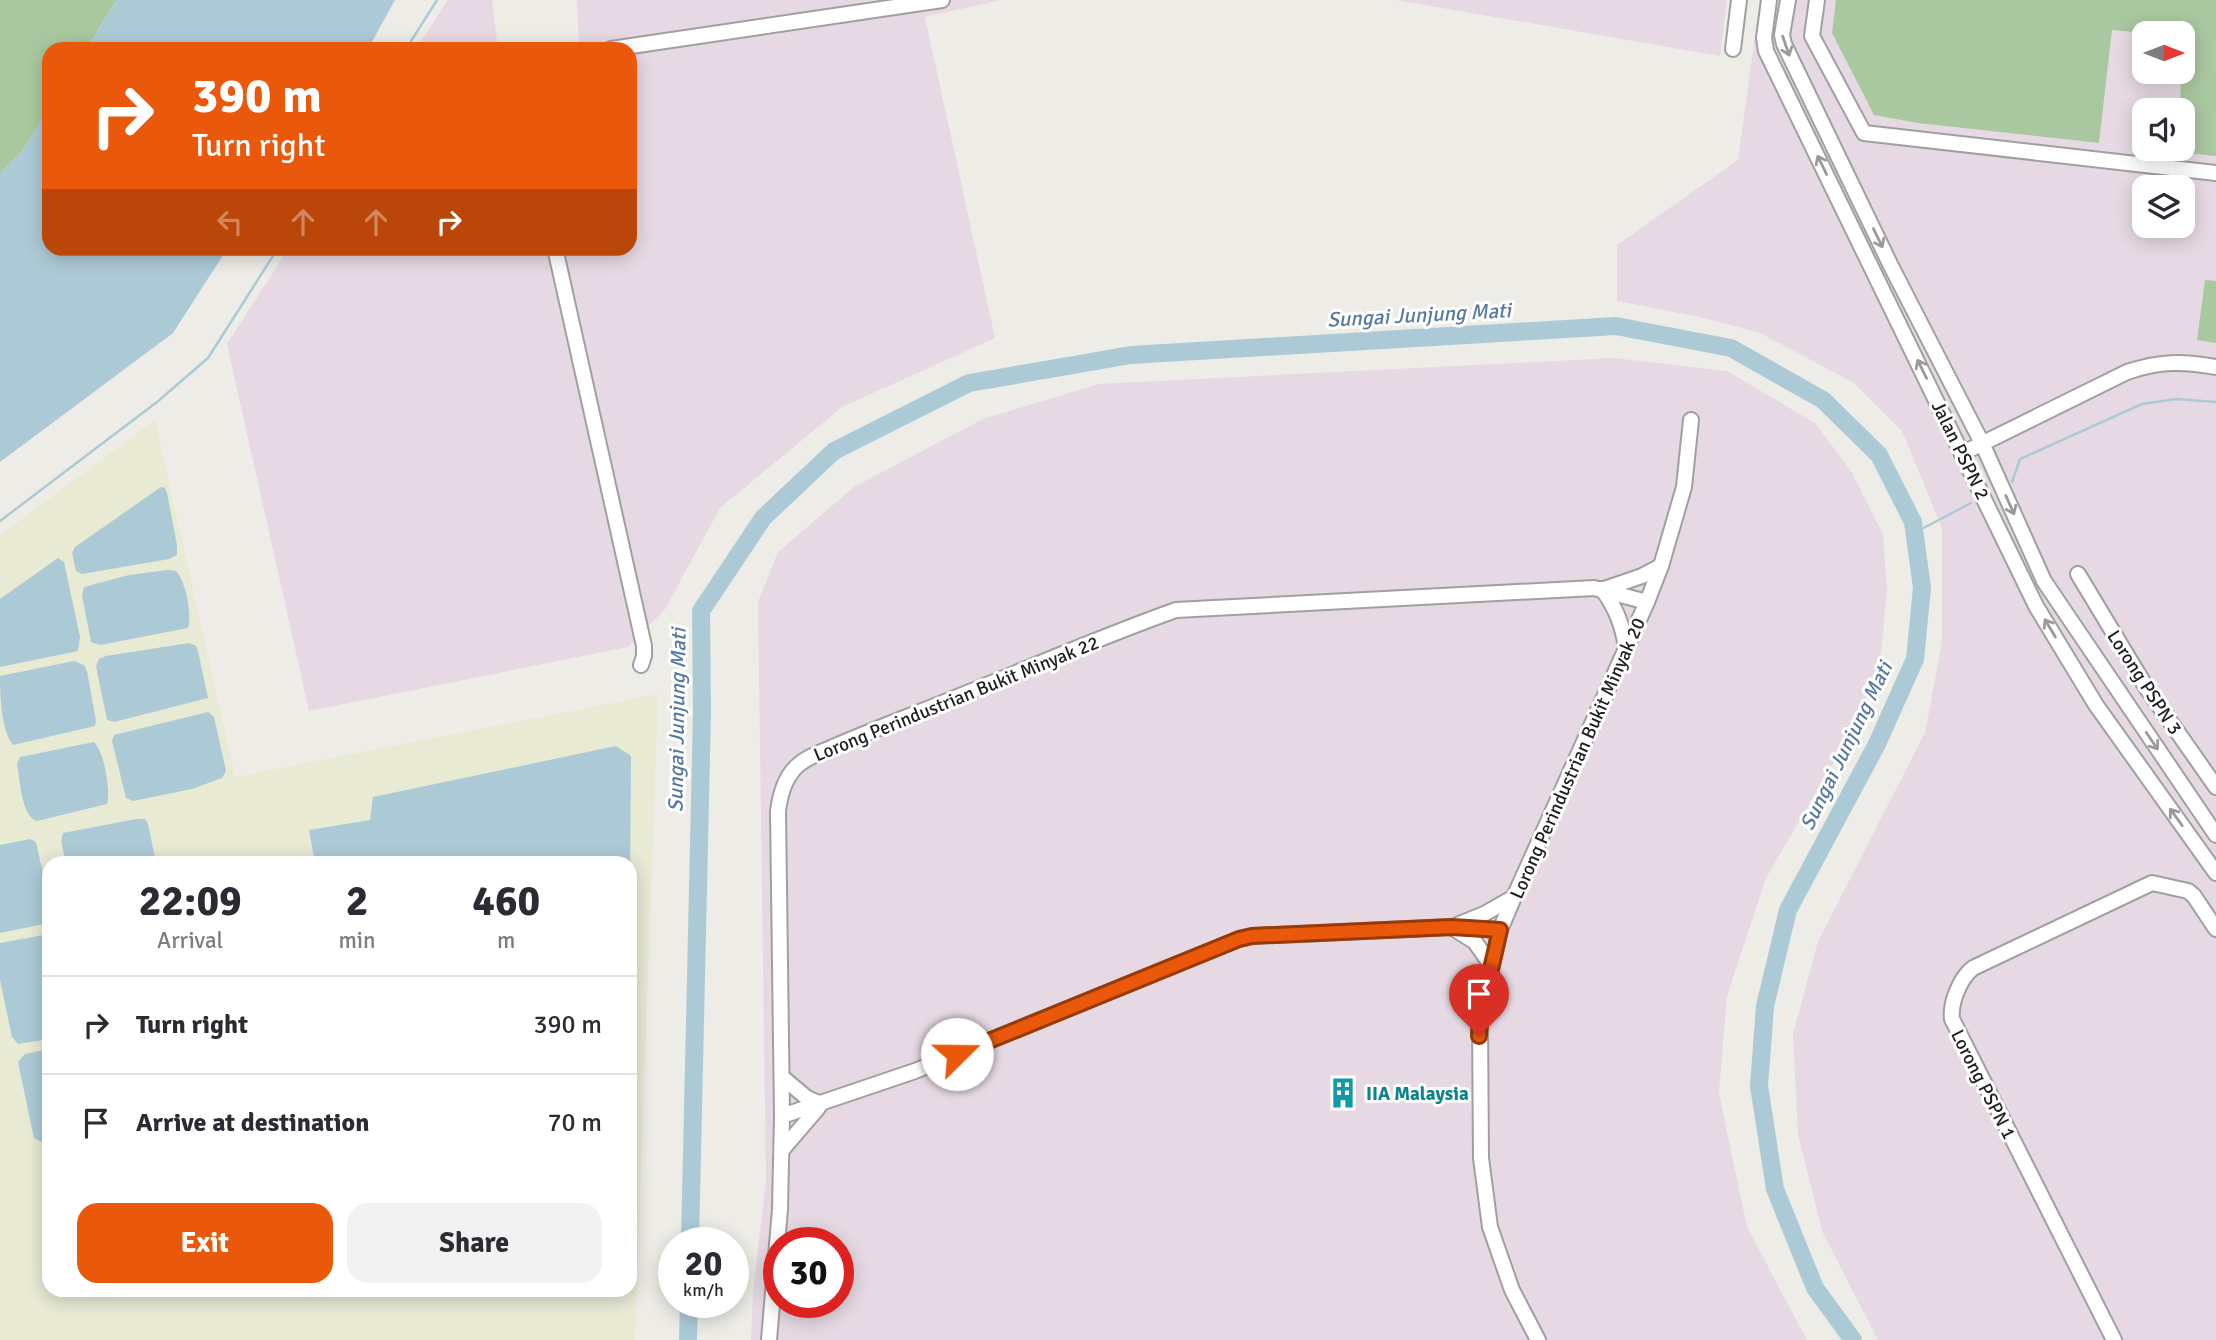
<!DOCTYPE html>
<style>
body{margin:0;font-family:Signika,sans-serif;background:#f2f2f3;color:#2b2b33;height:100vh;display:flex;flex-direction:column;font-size:26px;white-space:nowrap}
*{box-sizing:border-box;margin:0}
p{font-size:23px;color:#7c7c81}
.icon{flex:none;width:38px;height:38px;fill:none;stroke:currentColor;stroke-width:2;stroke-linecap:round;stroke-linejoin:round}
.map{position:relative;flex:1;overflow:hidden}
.panel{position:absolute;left:42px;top:856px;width:595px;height:441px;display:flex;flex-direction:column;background:#fff;border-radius:21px;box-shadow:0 4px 18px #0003}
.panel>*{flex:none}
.banner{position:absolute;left:42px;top:42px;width:595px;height:214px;border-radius:21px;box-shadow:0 4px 18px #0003;background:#ea580c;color:#fff;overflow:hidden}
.needle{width:46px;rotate:90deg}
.controls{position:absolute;left:2132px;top:21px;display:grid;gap:14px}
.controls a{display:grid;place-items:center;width:63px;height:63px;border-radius:14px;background:#fff;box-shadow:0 4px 18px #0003;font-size:35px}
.speed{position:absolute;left:658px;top:1227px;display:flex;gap:14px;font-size:35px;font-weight:700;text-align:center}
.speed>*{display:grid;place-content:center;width:91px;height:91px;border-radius:50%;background:#fff;box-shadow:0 4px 18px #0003;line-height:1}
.speed small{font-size:18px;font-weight:400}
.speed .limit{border:10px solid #d22;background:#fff;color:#111}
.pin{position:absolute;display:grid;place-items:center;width:60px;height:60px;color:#fff;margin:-72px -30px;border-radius:50% 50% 50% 0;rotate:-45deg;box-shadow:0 0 7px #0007}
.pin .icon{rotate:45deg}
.me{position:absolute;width:77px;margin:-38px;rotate:68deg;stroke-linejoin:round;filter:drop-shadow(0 0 5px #0008)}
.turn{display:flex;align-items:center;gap:24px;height:147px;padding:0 35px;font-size:32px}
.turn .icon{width:91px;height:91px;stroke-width:2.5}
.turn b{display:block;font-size:49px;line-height:60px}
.lanes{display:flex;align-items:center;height:66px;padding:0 35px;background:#0003;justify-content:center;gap:35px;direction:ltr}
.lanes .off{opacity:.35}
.eta{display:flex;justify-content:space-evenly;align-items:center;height:119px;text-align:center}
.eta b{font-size:42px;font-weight:700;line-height:49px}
.button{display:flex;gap:14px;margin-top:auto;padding:14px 35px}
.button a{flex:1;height:80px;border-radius:21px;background:#ea580c;color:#fff;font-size:28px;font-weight:700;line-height:80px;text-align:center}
.button a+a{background:#f2f2f3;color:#2b2b33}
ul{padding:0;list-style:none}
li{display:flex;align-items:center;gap:21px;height:98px;padding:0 35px;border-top:2px solid #e1e1e2}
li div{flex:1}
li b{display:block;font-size:26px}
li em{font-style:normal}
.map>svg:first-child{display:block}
.industrial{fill:#e6d9e3;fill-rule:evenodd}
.farmland{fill:#e8ead4;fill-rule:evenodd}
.forest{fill:#aac8a0}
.water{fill:#accad6}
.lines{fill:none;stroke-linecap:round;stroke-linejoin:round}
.stream{stroke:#accad6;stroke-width:2.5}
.river{stroke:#accad6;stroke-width:18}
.minor-casing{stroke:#a0a0a0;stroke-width:18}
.minor{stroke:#fff;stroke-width:14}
.oneway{stroke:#9a9a9a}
.route-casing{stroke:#983908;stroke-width:18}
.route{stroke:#ea580c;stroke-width:12}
.labels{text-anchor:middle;stroke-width:6;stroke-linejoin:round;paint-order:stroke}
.street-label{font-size:19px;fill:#1f1f1f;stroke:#fff}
.culture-label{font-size:19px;font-weight:bold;fill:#0d838f;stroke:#fff;text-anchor:start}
.water-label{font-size:21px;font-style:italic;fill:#5779a2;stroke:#fff}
</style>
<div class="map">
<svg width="2216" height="1340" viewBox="0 0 2216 1340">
<rect width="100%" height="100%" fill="#eeece6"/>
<g class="industrial">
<path d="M448 0H492L498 49H416Z"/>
<path d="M577 0H1001L925 17 995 338 842 407 720 508 665 609 628 647 309 711 227 344 288 249 630 248V49H565L579 46Z"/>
<path d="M1396 0H1727L1720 56Z"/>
<path d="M1760 0H2216V1340H1878L1822 1231 1798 1135 1793 1034 1818 941 1925 733 1942 642V528L1902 431 1854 383 1760 333 1700 317 1617 301V245L1738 160ZM2144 33H2182V72H2144ZM2144 110H2182V149H2144ZM2144 187H2182V226H2144Z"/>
<path d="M1614 358 1727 371 1815 423 1851 471 1883 534 1887 591 1880 661 1860 717 1766 878 1727 996 1719 1093 1747 1227 1807 1340H751L753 1291 766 1181 758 602 778 552 854 487 983 419 1099 384ZM779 1242H838V1302H779Z"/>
</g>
<path class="farmland" d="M155 420 235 777 658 694 635 1340H0V535ZM49 863H630V1290H49Z"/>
<g class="forest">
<path d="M0 0H117L86 49H49V108L22 152 0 174Z"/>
<path d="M1836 0H2216V156L2177 152 2178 149H2182V110H2180L2182 33H2144L2112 30 2099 143 1918 123 1874 115 1832 33Z"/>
<path d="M2205 280 2216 281V343L2197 340Z"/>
</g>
<g class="water">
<path d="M117 0H395L368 49H86Z"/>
<path d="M49 108V248L227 249 173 333 0 462V174L22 152Z"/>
<path d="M161 487 165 488 167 493 177 545V555L169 559 82 574 76 571 72 553 75 547Z"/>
<path d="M58 558 64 562 80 637 78 651 0 667V599Z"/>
<path d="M168 570 176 571C186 582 192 614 188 628L100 645 91 642 82 595 84 587 129 575Z"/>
<path d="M189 643 196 646 198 651 208 698 114 722 107 720 96 666 99 659 106 656Z"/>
<path d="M74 661 84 665 87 671 96 721 95 726 13 745C1 731 0 695 0 676Z"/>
<path d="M208 712 214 717 226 771 222 778 192 789 133 801 126 798 112 741 114 735Z"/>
<path d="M94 742C104 751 111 791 107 804L37 821C21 816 20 779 17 764L20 757Z"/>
<path d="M616 746 631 756 630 890V863H315L309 830 370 820 373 797Z"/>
<path d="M136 819H145L148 824 156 863H66L61 841 63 833Z"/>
<path d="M30 839 36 842 49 902V923L0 933V845Z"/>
<path d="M49 934V1039L18 1044 12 1037 0 980V943Z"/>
<path d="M49 1049V1140L41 1142 34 1138 18 1062 25 1054Z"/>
</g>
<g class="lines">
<g class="stream">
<path d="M406 49 437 0"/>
<path d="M2012 482 2020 459 2142 404 2176 399 2216 402"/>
<path d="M0 521 157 402 208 358 278 248"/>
<path d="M1914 533 1971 503"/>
</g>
<g class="river">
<path d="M690 1242 702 712 701 611 763 518 834 451 969 383 1131 355 1616 326 1731 348 1823 400 1879 455 1913 522 1922 588 1915 659 1877 744 1788 910 1765 1006 1759 1086 1775 1189 1815 1288 1853 1340"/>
<path d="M688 1340 689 1302"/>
</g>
<g class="minor-casing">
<g id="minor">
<path d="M1769 0 1764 38 1766 51 2036 606 2096 705 2216 873"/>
<path d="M1788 0 1782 35 1784 44 1891 266 1982 443 2044 581 2216 835"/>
<path d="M1817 0 1812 36 1864 133 2216 173"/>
<path d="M611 49 942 0"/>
<path d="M1733 49 1739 0"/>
<path d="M555 248 644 646V656L641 665"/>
<path d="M1963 453 2127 372C2160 361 2182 361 2216 367"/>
<path d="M2078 574 2146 687 2216 787"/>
<path d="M1602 589C1616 608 1622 624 1626 647"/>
<path d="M1604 589 1642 576 1661 566"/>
<path d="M1457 925 1484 914 1514 897"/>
<path d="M1453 928 1475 942 1491 965"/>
<path d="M782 1077 807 1098 821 1104"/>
<path d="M782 1116 915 1071 1239 939 1252 936 1452 927 1500 930"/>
<path d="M782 1150 818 1108"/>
<path d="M769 1340 780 1209 782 1116 778 811C780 795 784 779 796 767 806 757 820 753 833 747 861 735 889 724 917 713 1004 679 1089 641 1176 610L1594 588 1647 602"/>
<path d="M1538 1340 1512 1290 1490 1227 1481 1158 1480 1017 1500 930 1514 897 1647 602 1661 566 1684 487 1691 420"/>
<path d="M2114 1340 1952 1019C1950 1003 1960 978 1973 968L2152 883 2188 891 2194 896 2216 929"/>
</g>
</g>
<use href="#minor" class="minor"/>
</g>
<defs><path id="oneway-shaft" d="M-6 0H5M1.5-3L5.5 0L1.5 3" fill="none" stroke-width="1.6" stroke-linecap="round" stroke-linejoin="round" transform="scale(1.75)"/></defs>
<g class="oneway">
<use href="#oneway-shaft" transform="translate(1786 46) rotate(71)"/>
<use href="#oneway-shaft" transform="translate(1822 165) rotate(-116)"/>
<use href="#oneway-shaft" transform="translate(1878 238) rotate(64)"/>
<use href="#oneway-shaft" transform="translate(1922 369) rotate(-116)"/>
<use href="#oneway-shaft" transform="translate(2010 505) rotate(66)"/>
<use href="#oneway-shaft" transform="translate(2050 628) rotate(-121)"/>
<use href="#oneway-shaft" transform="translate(2152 741) rotate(56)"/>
<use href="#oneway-shaft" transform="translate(2176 817) rotate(-126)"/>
</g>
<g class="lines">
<g class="route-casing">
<path id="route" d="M957 1054 1239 939 1252 936 1452 927 1500 930 1480 1017 1479 1036"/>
</g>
<use href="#route" class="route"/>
</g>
<defs>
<g id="building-bare" transform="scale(2.415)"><path d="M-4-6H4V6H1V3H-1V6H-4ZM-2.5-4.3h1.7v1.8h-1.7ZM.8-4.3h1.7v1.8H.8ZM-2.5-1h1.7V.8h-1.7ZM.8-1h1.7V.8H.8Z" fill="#0f9aa8" stroke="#fff" stroke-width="2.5" paint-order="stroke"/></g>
</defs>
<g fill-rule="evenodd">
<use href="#building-bare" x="1343" y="1093"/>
</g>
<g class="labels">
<g class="street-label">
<text transform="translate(1961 450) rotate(64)" y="7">Jalan PSPN 2</text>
<text transform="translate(2145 682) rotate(57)" y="7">Lorong PSPN 3</text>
<text transform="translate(956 698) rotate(-22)" y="7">Lorong Perindustrian Bukit Minyak 22</text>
<text transform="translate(1577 758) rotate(-66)" y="7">Lorong Perindustrian Bukit Minyak 20</text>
<text transform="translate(1984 1084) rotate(63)" y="7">Lorong PSPN 1</text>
</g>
<g class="culture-label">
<text x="1366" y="1100">IIA Malaysia</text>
</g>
<g class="water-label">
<text transform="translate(1419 315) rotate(-3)" y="7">Sungai Junjung Mati</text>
<text transform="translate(677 720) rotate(-89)" y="7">Sungai Junjung Mati</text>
<text transform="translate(1846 746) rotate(-64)" y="7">Sungai Junjung Mati</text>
</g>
</g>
</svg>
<div class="controls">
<a><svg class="needle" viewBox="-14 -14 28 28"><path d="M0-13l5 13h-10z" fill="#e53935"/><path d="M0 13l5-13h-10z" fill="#7c7c81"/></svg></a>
<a><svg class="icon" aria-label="sound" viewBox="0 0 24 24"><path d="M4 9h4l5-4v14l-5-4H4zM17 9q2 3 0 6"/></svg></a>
<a><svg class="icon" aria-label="layers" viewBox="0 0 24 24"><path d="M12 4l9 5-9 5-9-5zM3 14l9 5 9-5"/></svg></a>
</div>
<div class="speed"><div>20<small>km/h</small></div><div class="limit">30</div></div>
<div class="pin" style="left:1479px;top:1036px;background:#d93025"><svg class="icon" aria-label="arrive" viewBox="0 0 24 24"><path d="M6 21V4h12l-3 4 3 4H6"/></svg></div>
<svg class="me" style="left:957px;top:1054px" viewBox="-20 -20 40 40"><circle r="19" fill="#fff"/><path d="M0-13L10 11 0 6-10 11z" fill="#ea580c"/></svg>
<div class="banner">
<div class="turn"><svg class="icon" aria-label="right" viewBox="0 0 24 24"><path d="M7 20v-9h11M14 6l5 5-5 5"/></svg><div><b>390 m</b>Turn right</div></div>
<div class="lanes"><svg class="icon off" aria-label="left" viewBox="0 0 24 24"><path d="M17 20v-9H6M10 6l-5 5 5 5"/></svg><svg class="icon off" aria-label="ahead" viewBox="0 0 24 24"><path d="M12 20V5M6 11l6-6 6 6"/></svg><svg class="icon off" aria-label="ahead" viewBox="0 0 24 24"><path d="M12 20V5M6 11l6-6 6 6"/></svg><svg class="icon" aria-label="right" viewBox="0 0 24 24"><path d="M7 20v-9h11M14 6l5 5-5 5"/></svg></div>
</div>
<section class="panel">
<div class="eta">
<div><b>22:09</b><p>Arrival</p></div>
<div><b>2</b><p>min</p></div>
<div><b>460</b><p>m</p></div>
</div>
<ul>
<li><svg class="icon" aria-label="right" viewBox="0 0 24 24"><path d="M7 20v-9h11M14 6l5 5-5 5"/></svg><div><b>Turn right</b></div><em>390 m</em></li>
<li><svg class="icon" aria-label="arrive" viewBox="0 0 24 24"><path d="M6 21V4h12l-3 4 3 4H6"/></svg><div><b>Arrive at destination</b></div><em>70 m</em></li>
</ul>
<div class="button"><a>Exit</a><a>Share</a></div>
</section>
</div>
